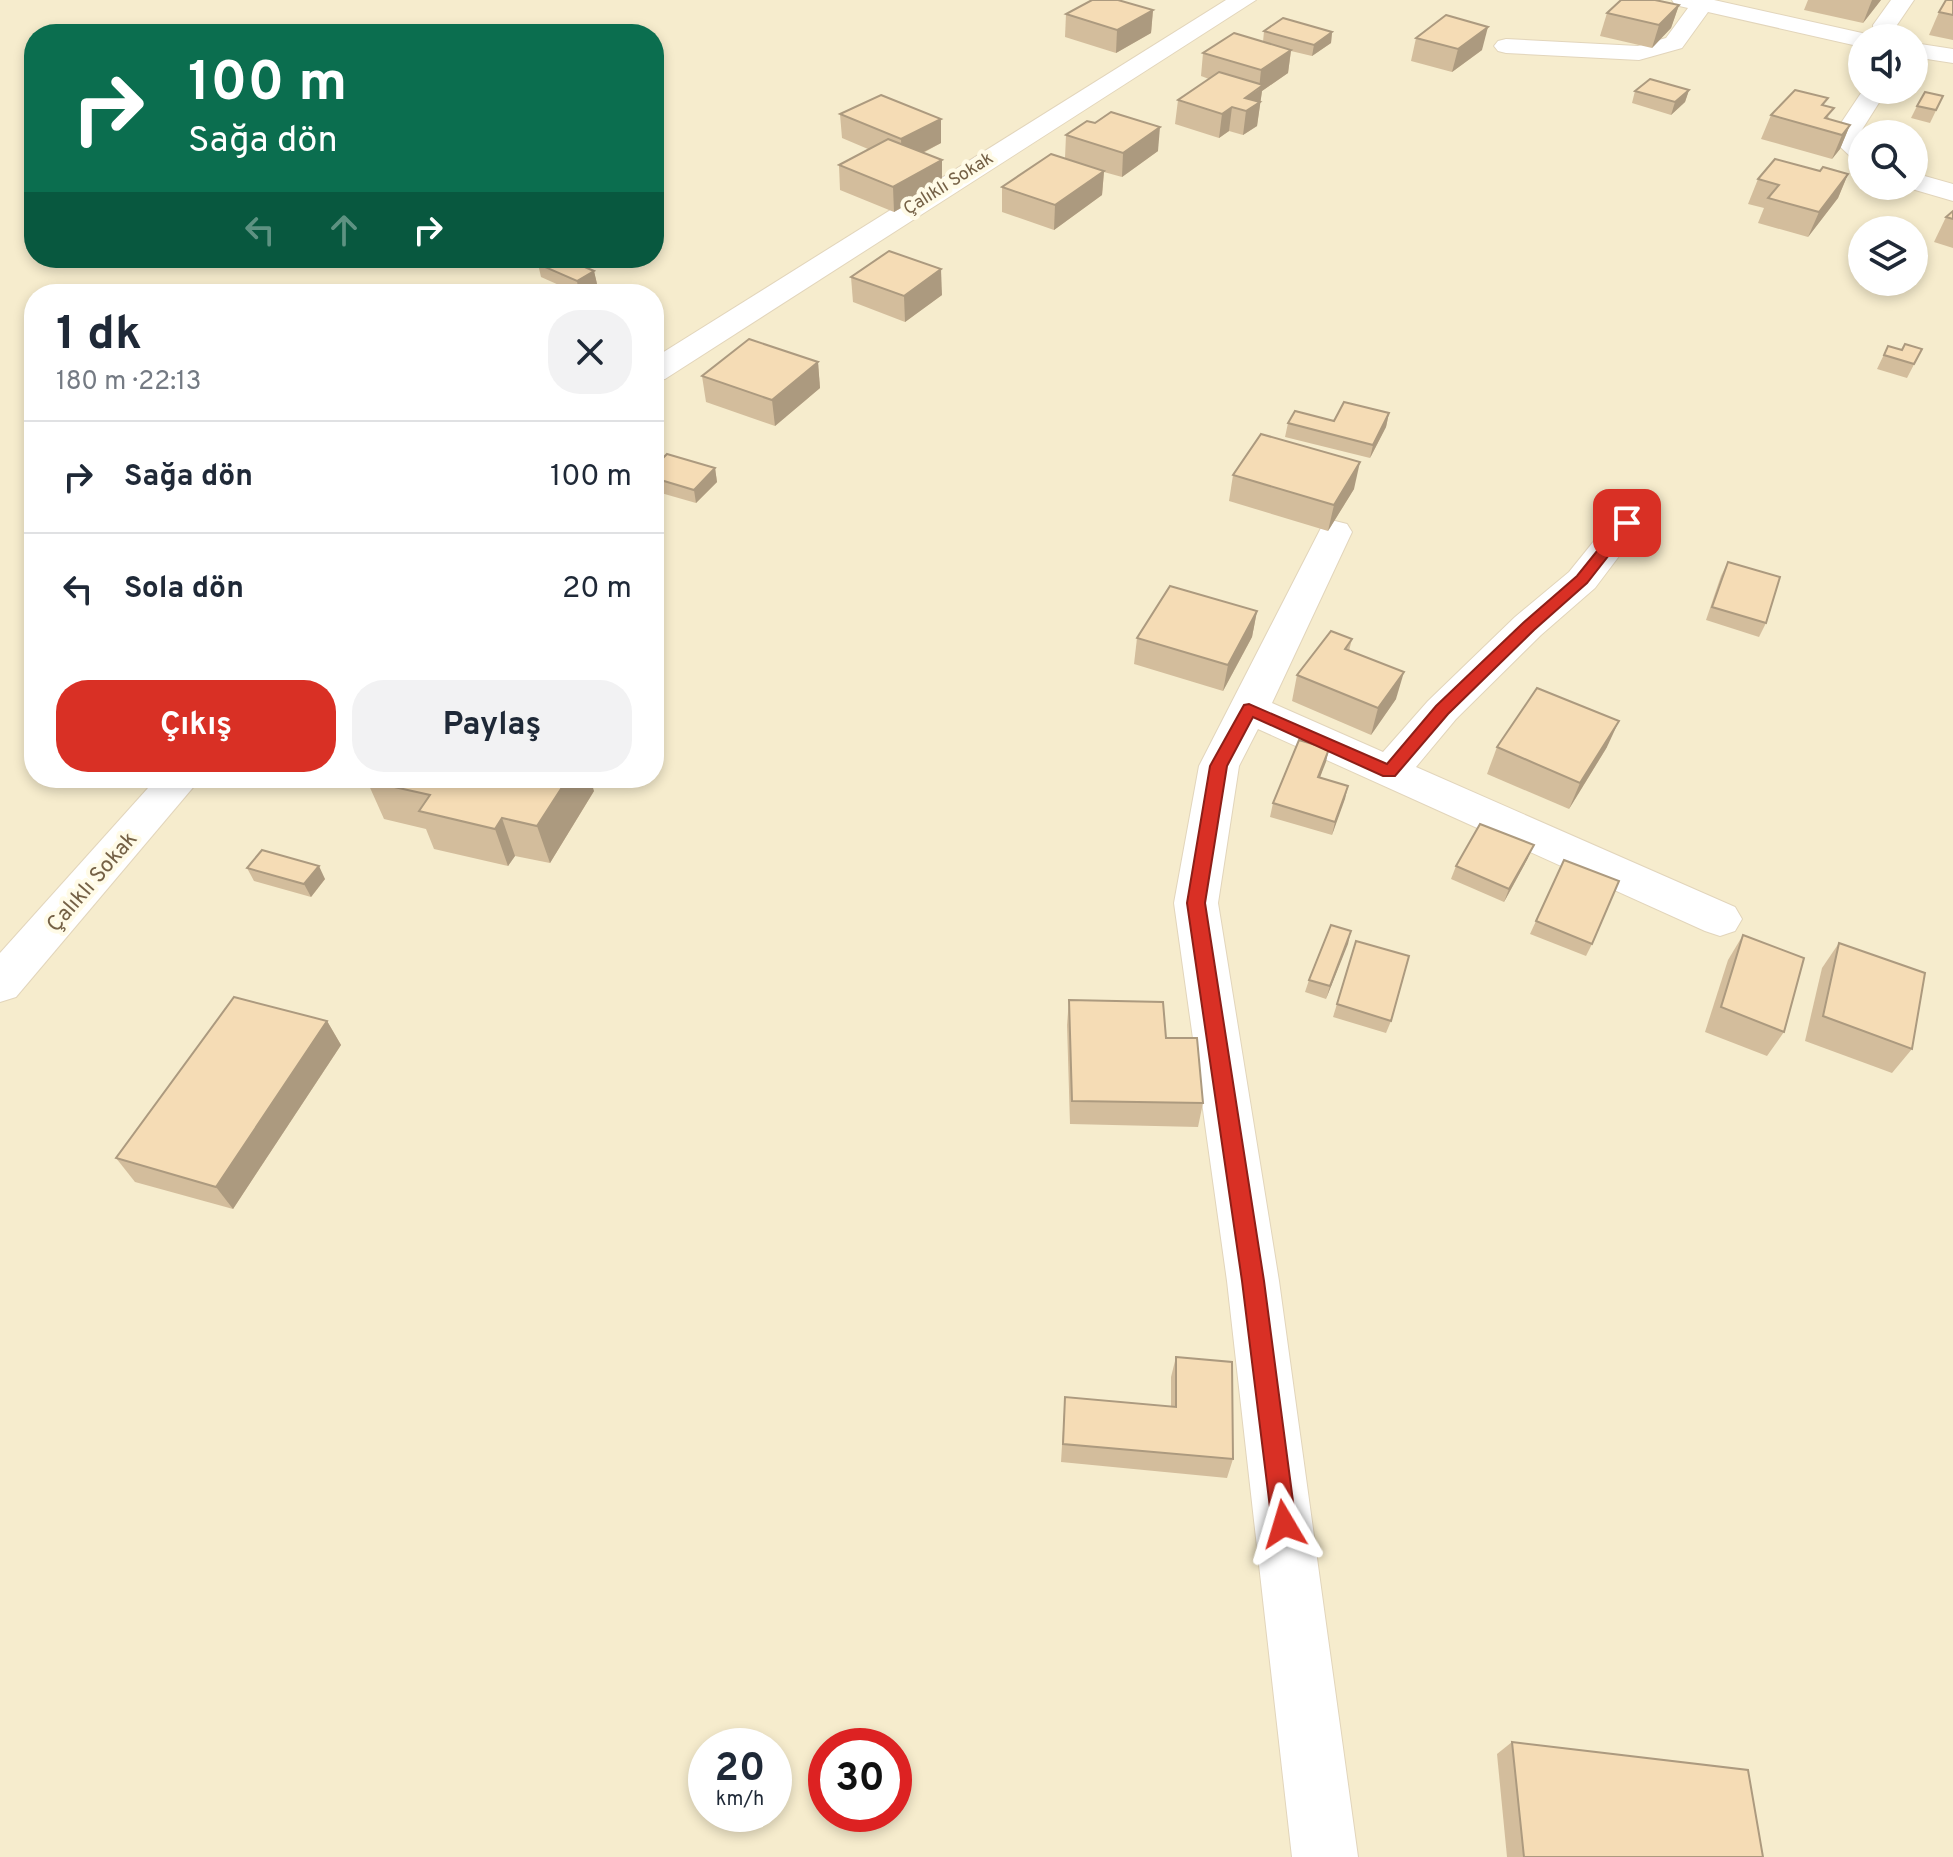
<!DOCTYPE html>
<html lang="tr">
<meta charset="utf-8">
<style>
body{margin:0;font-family:Overpass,sans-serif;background:#f2f2f3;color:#1f2937;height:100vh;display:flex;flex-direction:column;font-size:30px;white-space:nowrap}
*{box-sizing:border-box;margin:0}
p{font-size:26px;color:#747a83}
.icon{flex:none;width:44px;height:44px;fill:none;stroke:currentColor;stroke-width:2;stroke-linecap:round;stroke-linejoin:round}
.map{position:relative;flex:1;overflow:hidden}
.drawer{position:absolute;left:24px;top:284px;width:640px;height:504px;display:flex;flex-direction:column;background:#fff;border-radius:32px;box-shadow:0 4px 12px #0003}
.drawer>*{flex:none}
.guide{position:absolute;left:24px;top:24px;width:640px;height:244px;border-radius:32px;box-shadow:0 4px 12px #0003;background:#0b6e4f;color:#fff;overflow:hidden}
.buttons{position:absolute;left:1848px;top:24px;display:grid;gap:16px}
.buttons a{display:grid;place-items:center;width:80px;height:80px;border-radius:50%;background:#fff;box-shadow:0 4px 12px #0003;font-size:40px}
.speed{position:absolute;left:688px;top:1728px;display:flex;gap:16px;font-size:40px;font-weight:700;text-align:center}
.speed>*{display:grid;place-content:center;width:104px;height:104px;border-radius:50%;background:#fff;box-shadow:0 4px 12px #0003;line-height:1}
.speed small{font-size:20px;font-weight:400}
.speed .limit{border:12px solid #d22;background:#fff;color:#111}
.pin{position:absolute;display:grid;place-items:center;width:68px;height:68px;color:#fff;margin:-34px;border-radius:16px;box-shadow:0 4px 12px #0006}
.me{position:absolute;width:88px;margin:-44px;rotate:353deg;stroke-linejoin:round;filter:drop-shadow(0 0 6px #0008)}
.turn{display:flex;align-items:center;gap:28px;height:168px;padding:0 32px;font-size:36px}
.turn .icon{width:104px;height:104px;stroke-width:2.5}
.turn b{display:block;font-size:56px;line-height:68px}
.lanes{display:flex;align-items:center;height:76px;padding:0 32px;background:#0003;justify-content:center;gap:40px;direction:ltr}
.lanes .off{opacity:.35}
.round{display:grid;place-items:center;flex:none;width:84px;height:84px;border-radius:32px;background:#f2f2f3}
.summary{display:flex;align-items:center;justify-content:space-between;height:136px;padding:0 32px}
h1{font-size:48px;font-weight:700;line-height:60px}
.button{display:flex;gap:16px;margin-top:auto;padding:16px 32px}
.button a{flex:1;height:92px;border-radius:32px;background:#d93025;color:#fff;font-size:32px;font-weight:700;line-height:92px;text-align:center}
.button a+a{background:#f2f2f3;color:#1f2937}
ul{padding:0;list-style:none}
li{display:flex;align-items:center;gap:24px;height:112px;padding:0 32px;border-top:2px solid #e0e1e3}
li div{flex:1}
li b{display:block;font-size:30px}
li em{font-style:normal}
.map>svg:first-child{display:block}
.residential{fill:#f6eccd;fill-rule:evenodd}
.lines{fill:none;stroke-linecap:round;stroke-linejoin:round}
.street-casing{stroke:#e2d5bb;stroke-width:2}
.street{fill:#fff;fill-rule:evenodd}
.wall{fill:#d3bd9c}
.shaded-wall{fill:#ac9a7f}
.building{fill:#f5dcb5;stroke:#ac9a7f;stroke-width:2}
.route{fill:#d93025;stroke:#8d1f18;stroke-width:2}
.labels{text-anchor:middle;stroke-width:8;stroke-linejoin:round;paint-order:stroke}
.far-street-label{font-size:18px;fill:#756146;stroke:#fffbe7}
.street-label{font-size:22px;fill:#756146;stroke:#fffbe7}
</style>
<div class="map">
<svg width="1953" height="1857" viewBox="0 0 1953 1857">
<rect width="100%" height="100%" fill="#fef8df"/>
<path class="residential" d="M0 0H1953V1857H0ZM34 34H654V258H34ZM1862 38H1914V90H1862ZM1862 134H1914V186H1862ZM1862 230H1914V282H1862ZM34 294H654V778H34ZM706 1746H774V1814H706ZM826 1746H894V1814H826Z"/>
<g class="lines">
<g class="street-casing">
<g id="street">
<path d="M1226 0H1256L665 379 654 381V358Z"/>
<path d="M1672 0H1714L1862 33 1872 38H1862V47L1708 12 1682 48 1639 60 1506 53 1498 51 1494 46 1498 41 1506 39 1638 46 1666 38 1688 8 1675 5Z"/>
<path d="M1891 0H1914L1897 25 1898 38H1874L1873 25Z"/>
<path d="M1914 43 1953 49V63L1914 57Z"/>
<path d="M1863 90H1887L1858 136 1862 140V161L1853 159 1831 138Z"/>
<path d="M1914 173 1953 184V201L1905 187 1914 186Z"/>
<path d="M1627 512 1639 515 1644 523 1595 588 1541 635 1456 719 1416 767 1735 907 1742 919 1735 931 1720 936 1705 931 1258 729 1239 766 1218 903 1279 1281 1358 1857H1292L1227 1281 1174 903 1199 766 1323 524 1335 521 1347 524 1352 532 1272 703 1383 752 1428 701 1515 617 1569 572 1615 515Z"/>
<path d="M157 778H201L16 997 0 1002V953Z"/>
</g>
</g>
<use href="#street" class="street"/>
</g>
<g class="wall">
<path d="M1808 0H1881L1863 23 1804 10Z"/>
<path d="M1953 0V40L1929 35 1939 12Z"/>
<path d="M1679 5 1671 28 1652 48 1600 36 1607 13Z"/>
<path d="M1153 10 1151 33 1116 53 1065 37 1066 14Z"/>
<path d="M1264 31 1332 32 1331 43 1312 56 1291 51 1288 73 1262 91 1257 126 1243 135 1229 131 1219 138 1175 124 1178 100 1209 79 1201 76 1203 53 1263 42Z"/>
<path d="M1416 38 1482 50 1452 72 1411 61Z"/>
<path d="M1689 90 1685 102 1671 115 1632 103 1635 91Z"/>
<path d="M1943 96 1930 123 1911 118 1917 106Z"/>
<path d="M1825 106 1829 119 1850 125 1840 149 1832 159 1761 139 1771 115Z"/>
<path d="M840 114 941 119V143L923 153 942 160V184L894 212 840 190 839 165 868 149 842 138Z"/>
<path d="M1066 135 1158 151 1122 177 1104 172 1102 195 1054 230 1002 212V187L1065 158Z"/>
<path d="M1820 171 1848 174 1838 198 1808 237 1758 223 1764 208 1748 204 1758 179Z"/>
<path d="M1953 211V248L1934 242 1946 217Z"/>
<path d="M538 264 594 271 597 284 579 294 541 277Z"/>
<path d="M851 277 942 295 905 322 853 302Z"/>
<path d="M1888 346 1902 350 1922 349 1907 378 1877 369Z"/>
<path d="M818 362 820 388 775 426 706 402 702 376Z"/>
<path d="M1389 413 1386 427 1370 458 1285 437 1288 423 1334 421Z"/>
<path d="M654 467 715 468 717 482 696 503 654 491Z"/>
<path d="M1233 475 1354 489 1328 531 1229 501Z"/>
<path d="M1728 562 1766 623 1759 637 1706 620 1721 576Z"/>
<path d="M1257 611 1252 637 1223 691 1134 664 1137 638Z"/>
<path d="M1352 639 1349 651 1396 699 1371 735 1292 701 1297 675Z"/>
<path d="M1497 747H1607L1569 809 1487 774Z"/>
<path d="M1329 749 1320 777 1348 786 1332 835 1270 817 1273 803Z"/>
<path d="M367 781 594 791 550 863 515 856 508 866 434 849 426 829 384 819Z"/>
<path d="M1528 858 1504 902 1451 879 1456 866Z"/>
<path d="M1564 860 1592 944 1586 956 1530 934Z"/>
<path d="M247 868 325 879 311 897 254 881Z"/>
<path d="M1351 931 1326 999 1305 992 1309 980Z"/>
<path d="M1743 935 1784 1032 1767 1056 1705 1032 1728 960Z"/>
<path d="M1356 941 1391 1021 1386 1033 1333 1017Z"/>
<path d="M1839 943 1912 1049 1892 1073 1805 1041 1822 968Z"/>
<path d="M1069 1000 1166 1038 1203 1103 1198 1127 1070 1124 1067 1025Z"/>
<path d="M327 1021 341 1045 233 1209 135 1182 116 1158Z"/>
<path d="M1176 1357 1233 1459 1227 1478 1061 1462 1065 1397 1171 1407V1377Z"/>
<path d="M1512 1742 1763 1857H1507L1497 1754Z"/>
</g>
<g class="shaded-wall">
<path d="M1872 0H1881L1863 23Z"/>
<path d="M1679 5 1671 28 1652 48 1659 25Z"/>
<path d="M1153 10 1151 33 1116 53 1117 30Z"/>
<path d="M1488 27 1482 50 1452 72 1458 49Z"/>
<path d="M1332 32 1331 43 1312 56 1314 45Z"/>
<path d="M1291 50 1288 73 1262 91 1257 126 1243 135 1246 111 1245 98 1259 89 1261 70Z"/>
<path d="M1689 90 1685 102 1671 115 1675 102Z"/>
<path d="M1232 107 1229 131 1219 138 1222 114Z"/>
<path d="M941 119V143L902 163 901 139Z"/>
<path d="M1850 125 1840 149 1832 159 1842 135Z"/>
<path d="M1160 127 1158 151 1122 177 1123 153Z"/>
<path d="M942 160V184L894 212 893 187Z"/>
<path d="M1104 171 1102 195 1054 230 1055 205Z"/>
<path d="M1848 174 1838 198 1808 237 1819 212Z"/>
<path d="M941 269 942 295 905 322 904 296Z"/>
<path d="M594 271 597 284 579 294 577 281Z"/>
<path d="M818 362 820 388 775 426 772 400Z"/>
<path d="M1389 413 1386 427 1370 458 1373 445Z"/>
<path d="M1360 462 1354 489 1328 531 1334 505Z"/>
<path d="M715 468 717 482 696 503 694 490Z"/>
<path d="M1257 611 1252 637 1223 691 1228 665Z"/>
<path d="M1404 672 1396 699 1371 735 1378 708Z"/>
<path d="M1619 721 1607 747 1569 809 1580 783Z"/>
<path d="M1329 749 1326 762 1315 790 1318 777Z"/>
<path d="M564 778H590L594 791 550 863 537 826Z"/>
<path d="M1348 786 1345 799 1332 835 1335 822Z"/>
<path d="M502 818 515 856 508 866 495 829Z"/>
<path d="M1534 845 1528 858 1504 902 1509 889Z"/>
<path d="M319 866 325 879 311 897 304 884Z"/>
<path d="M1351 931 1348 944 1326 999 1330 986Z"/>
<path d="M327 1021 341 1045 233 1209 216 1187Z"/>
</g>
<g class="building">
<path d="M1092 0H1118L1153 10 1117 30 1066 14Z"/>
<path d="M1621 0H1655L1679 5 1659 25 1607 13Z"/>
<path d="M1946 0H1953V15L1939 12Z"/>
<path d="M1446 15 1488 27 1458 49 1416 38Z"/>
<path d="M1283 18 1332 32 1314 45 1264 31Z"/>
<path d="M1234 33 1291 50 1261 70 1203 53Z"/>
<path d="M1219 72 1263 85 1245 98 1260 102 1246 111 1232 107 1222 114 1178 100Z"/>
<path d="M1650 79 1689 90 1675 102 1635 91Z"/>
<path d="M1795 90 1828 98 1822 105 1834 108 1825 118 1850 125 1842 135 1771 115Z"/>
<path d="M1925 92 1943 96 1936 110 1917 106Z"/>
<path d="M881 95 941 119 901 139 840 114Z"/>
<path d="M1111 112 1160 127 1123 153 1066 135 1087 121 1095 123Z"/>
<path d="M888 139 942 160 893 187 839 165Z"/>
<path d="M1051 154 1104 171 1055 205 1002 187Z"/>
<path d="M1775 159 1820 171 1823 167 1848 174 1819 212 1768 198 1779 185 1758 179Z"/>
<path d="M1953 211V219L1946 217Z"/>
<path d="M889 251 941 269 904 296 851 277Z"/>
<path d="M549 258H564L594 271 577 281 538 264Z"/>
<path d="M749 339 818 362 772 400 702 376Z"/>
<path d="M1905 344 1922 349 1914 364 1884 355 1888 346 1902 350Z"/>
<path d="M1344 402 1389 413 1373 445 1288 423 1295 411 1334 421Z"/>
<path d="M1261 434 1360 462 1334 505 1233 475Z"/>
<path d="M667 454 715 468 694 490 654 478V467Z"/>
<path d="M1728 562 1780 577 1766 623 1712 607Z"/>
<path d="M1170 586 1257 611 1228 665 1137 638Z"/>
<path d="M1331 631 1352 639 1345 649 1404 672 1378 708 1297 675Z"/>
<path d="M1537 688 1619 721 1580 783 1497 747Z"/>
<path d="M1299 740 1329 749 1318 777 1348 786 1335 822 1273 803Z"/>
<path d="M370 778H568L537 826 502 818 495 829 419 811 430 795 367 781Z"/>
<path d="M1480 824 1534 845 1509 889 1456 866Z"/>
<path d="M262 850 319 866 304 884 247 868Z"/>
<path d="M1564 860 1619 881 1592 944 1536 921Z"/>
<path d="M1331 925 1351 931 1330 986 1309 980Z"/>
<path d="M1743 935 1804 958 1784 1032 1721 1007Z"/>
<path d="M1356 941 1409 956 1391 1021 1337 1004Z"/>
<path d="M1839 943 1925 973 1912 1049 1823 1016Z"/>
<path d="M234 997 327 1021 216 1187 116 1158Z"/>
<path d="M1069 1000 1163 1002 1166 1038H1197L1203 1103 1072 1101Z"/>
<path d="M1176 1357 1232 1362 1233 1459 1063 1444 1065 1397 1176 1407Z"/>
<path d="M1512 1742 1748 1770 1763 1857H1524Z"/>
</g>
<path class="route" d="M1627 519 1634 523 1587 583 1534 630 1448 714 1395 776H1383L1253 717 1227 766 1205 903 1264 1281 1296 1524 1292 1532 1284 1536 1275 1532 1272 1524 1242 1281 1187 903 1210 766 1244 705 1249 704 1387 764 1436 706 1523 623 1577 576 1622 520Z"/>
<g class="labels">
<g class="far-street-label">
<text transform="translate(948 183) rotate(-32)" y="6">Çalıklı Sokak</text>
</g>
<g class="street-label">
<text transform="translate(91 881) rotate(-49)" y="8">Çalıklı Sokak</text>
</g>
</g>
</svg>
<div class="buttons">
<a><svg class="icon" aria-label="sound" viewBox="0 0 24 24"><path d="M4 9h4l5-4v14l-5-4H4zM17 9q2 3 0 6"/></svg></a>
<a><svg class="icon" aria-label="search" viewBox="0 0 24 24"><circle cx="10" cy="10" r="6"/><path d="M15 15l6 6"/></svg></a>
<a><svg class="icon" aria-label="layers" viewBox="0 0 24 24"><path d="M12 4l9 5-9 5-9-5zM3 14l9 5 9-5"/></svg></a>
</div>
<div class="speed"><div>20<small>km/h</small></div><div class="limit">30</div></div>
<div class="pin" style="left:1627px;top:523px;background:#d93025"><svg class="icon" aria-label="arrive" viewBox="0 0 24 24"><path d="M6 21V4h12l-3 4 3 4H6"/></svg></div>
<svg class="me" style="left:1284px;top:1524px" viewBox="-20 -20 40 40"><path d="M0-17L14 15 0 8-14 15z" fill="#d93025" stroke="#fff" stroke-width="4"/></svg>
<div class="guide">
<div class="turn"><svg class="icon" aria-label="right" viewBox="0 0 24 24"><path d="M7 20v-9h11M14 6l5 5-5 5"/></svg><div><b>100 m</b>Sağa dön</div></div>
<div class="lanes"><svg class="icon off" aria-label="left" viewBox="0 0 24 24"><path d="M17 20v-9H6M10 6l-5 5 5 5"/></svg><svg class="icon off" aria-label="ahead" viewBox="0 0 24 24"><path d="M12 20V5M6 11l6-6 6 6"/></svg><svg class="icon" aria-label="right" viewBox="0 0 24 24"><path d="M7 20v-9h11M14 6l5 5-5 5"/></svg></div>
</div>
<section class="drawer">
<div class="summary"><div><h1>1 dk</h1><p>180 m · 22:13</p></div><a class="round"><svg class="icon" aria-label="close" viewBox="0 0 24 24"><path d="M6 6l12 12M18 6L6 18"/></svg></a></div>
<ul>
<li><svg class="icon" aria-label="right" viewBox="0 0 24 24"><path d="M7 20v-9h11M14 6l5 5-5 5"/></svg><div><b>Sağa dön</b></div><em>100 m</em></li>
<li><svg class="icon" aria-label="left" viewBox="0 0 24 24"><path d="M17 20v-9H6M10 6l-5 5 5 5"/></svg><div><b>Sola dön</b></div><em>20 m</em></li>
</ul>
<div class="button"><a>Çıkış</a><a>Paylaş</a></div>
</section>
</div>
